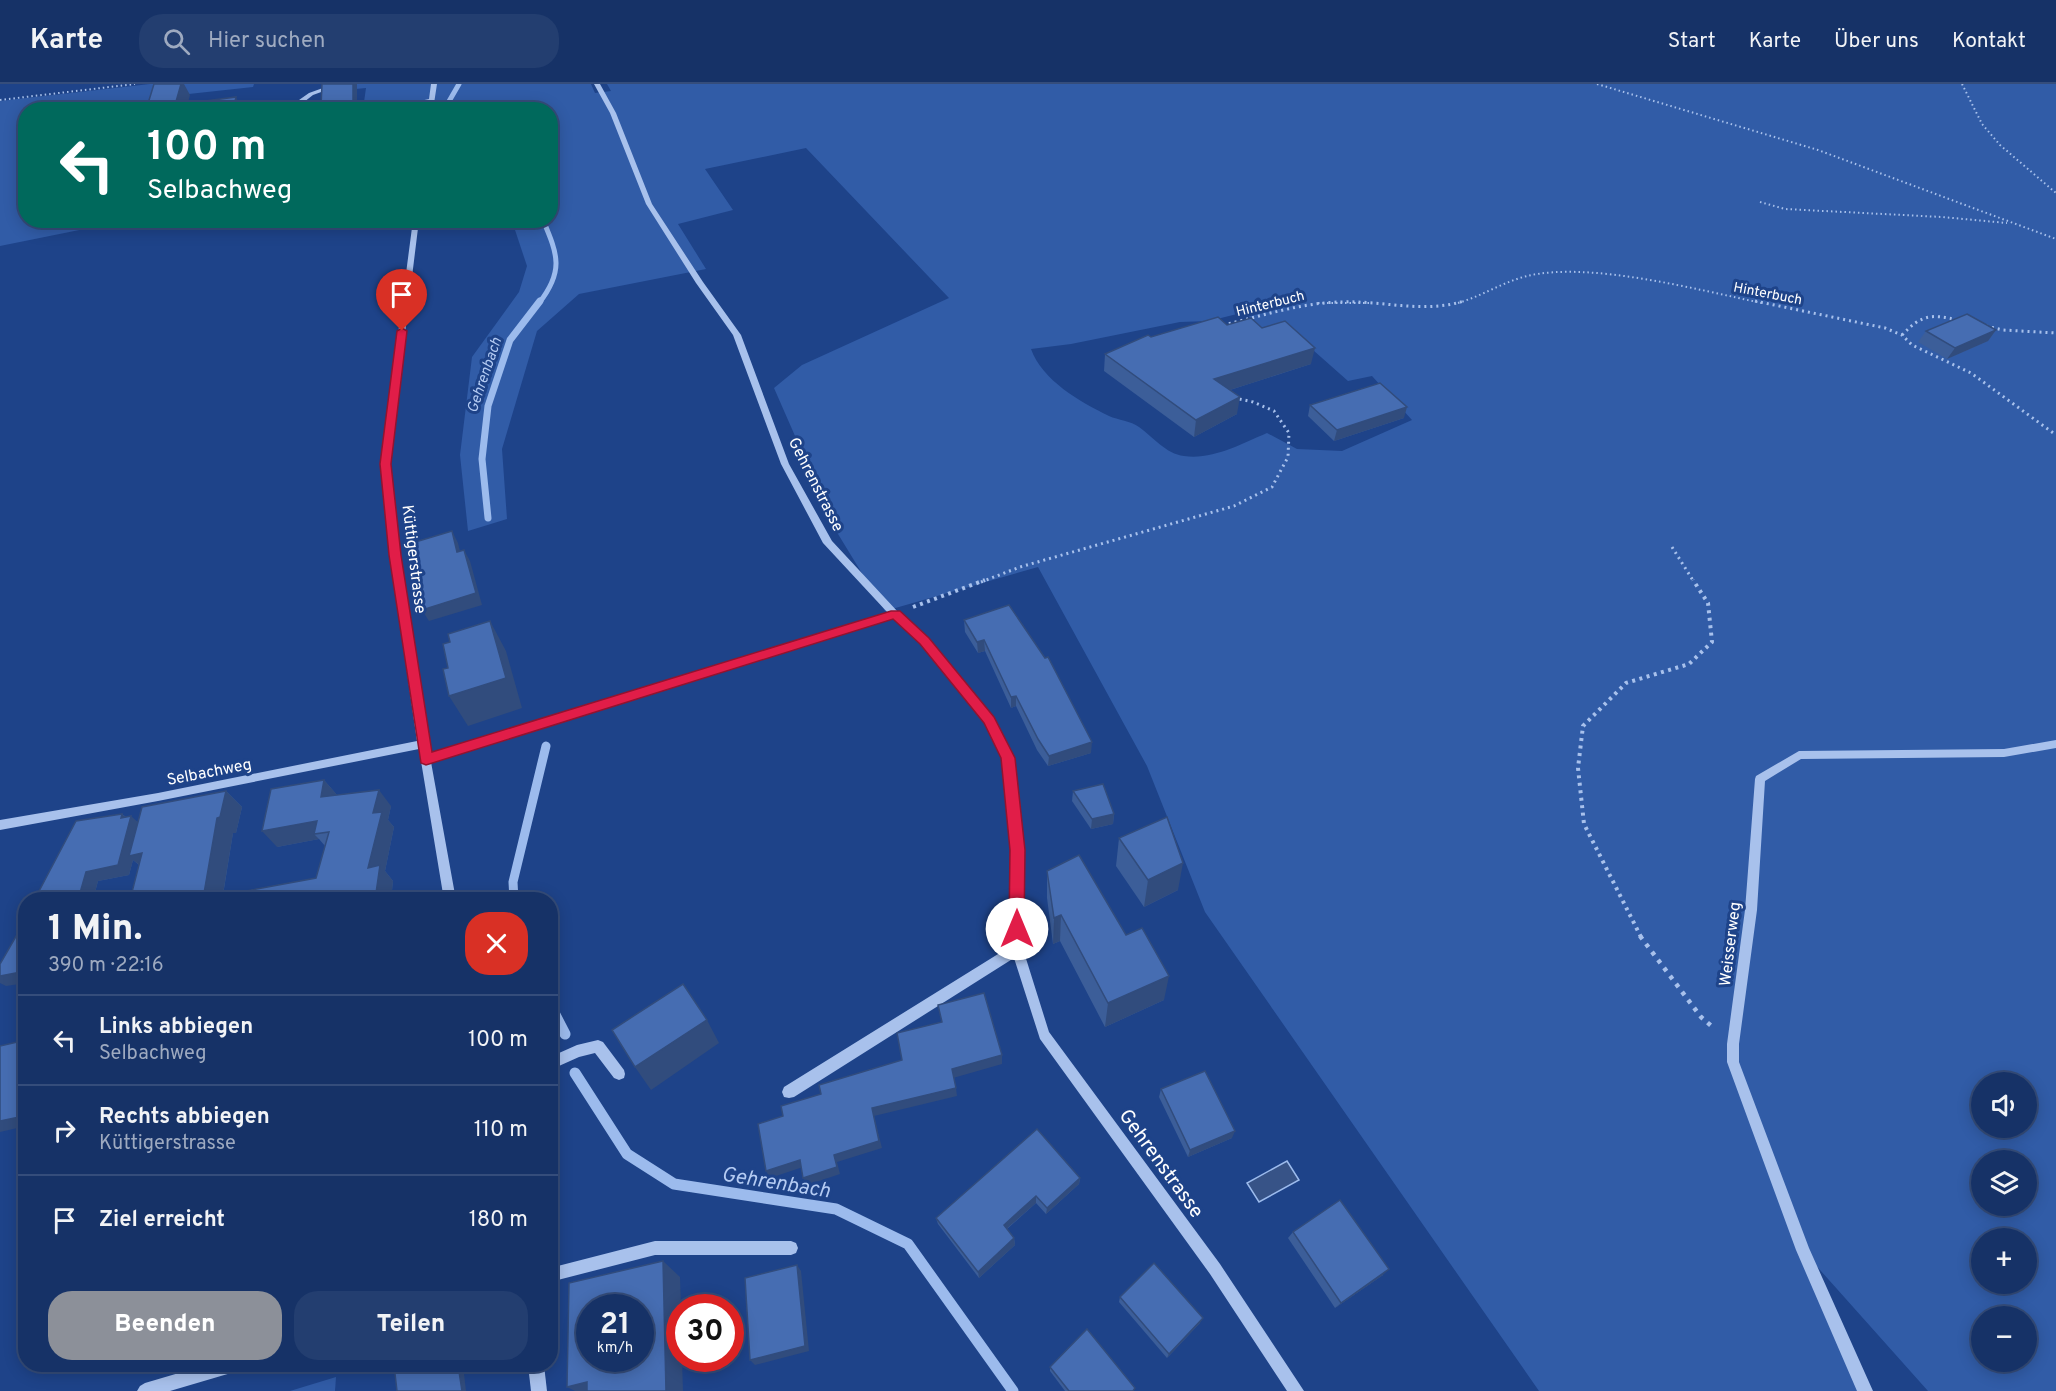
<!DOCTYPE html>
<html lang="de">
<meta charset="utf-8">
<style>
body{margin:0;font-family:Overpass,sans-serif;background:#233e70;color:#f1f3f6;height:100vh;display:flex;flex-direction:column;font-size:22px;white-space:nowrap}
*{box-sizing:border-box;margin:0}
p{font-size:20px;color:#9eaac0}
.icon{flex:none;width:33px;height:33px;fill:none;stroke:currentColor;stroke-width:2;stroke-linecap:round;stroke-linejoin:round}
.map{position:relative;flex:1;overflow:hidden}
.sheet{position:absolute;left:18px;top:808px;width:540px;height:480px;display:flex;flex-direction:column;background:#163267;border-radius:24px;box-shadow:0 3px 15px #0003,0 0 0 2px #354d7b}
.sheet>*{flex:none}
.guide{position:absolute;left:18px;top:18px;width:540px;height:126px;border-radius:24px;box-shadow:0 3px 15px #0003,0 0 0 2px #354d7b;background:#00695c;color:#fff;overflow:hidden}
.fabs{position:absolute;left:1971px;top:988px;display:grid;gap:12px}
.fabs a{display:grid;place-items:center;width:66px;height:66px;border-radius:50%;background:#163267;box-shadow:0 3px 15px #0003,0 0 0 2px #354d7b;font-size:30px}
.speed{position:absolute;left:576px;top:1210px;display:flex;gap:12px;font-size:30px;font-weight:700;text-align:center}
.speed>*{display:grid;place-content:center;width:78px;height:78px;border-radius:50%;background:#163267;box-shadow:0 3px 15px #0003,0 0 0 2px #354d7b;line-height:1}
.speed small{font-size:15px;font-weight:400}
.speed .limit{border:9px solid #d22;background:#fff;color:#111}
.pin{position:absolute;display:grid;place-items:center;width:51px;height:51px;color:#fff;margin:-62px -26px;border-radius:50% 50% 50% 0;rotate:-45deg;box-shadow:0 0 6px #0007}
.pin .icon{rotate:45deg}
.me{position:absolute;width:66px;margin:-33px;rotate:0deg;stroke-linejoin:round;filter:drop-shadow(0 0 4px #0008)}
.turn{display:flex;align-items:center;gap:21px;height:126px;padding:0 30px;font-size:27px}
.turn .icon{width:78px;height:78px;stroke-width:2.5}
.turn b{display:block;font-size:42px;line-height:51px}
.round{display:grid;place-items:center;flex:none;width:63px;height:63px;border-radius:24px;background:#233e70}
.overview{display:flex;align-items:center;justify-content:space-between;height:102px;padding:0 30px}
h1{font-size:36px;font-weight:800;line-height:45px}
.action{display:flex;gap:12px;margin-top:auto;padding:12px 30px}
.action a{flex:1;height:69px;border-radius:24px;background:#8c9099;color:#fff;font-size:24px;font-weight:800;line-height:69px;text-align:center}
.action a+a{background:#233e70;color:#f1f3f6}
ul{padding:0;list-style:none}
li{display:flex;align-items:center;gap:18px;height:90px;padding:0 30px;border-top:2px solid #354d7b}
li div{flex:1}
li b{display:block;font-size:22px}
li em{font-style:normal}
header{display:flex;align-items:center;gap:36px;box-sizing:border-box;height:84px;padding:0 30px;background:#163267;border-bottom:2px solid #354d7b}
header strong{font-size:28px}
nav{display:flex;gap:33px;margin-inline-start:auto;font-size:21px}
.search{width:420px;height:54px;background:#233e70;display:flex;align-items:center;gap:15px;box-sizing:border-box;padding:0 21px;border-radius:24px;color:#9eaac0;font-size:22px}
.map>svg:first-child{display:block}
.green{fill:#315ca7;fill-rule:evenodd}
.water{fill:#375387;stroke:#9cbbed;stroke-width:1.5}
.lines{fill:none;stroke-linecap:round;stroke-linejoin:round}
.stream-far3{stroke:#9cbbed;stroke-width:5}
.stream-far2{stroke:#9cbbed;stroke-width:7}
.stream-far1{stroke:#9cbbed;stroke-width:9}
.stream{stroke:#9cbbed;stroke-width:11}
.path-far3{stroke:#a8c1ec;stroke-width:2;stroke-dasharray:1.5 3;stroke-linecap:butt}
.path-far2{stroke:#a8c1ec;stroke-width:3;stroke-dasharray:2 4;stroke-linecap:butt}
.path-far1{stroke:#a8c1ec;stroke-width:4;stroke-dasharray:3 4.5;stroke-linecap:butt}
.path{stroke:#a8c1ec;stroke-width:4.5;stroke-dasharray:4 6;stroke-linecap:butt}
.minor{fill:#a8c1ec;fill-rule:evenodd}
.wall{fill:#3c5e99}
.shaded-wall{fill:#314c7d}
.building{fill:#466db2;stroke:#314c7d;stroke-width:1.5;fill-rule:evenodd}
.route{fill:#e11d48;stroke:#92132f;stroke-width:1.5}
.labels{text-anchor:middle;stroke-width:6;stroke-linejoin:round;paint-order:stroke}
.far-street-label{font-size:14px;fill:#fff;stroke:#1e4389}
.far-water-label{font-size:15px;font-style:italic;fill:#b4cbf3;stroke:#1e4389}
.street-label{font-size:16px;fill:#fff;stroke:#1e4389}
.near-street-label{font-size:20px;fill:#fff;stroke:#1e4389}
.near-water-label{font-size:21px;font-style:italic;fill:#b4cbf3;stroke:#1e4389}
</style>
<header>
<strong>Karte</strong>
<div class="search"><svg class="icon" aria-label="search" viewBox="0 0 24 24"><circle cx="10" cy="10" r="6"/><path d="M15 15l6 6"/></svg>Hier suchen</div>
<nav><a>Start</a><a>Karte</a><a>Über uns</a><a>Kontakt</a></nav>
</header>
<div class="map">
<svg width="2056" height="1307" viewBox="0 0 2056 1307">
<rect width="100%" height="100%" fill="#1e4389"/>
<g class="green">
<path d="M150 0H254L253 3 161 13 157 25 26 26V136L124 137 0 162V17Z"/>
<path d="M350 0H591L595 9 611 7 607 0H2056V1307H1928L1804 1168 1864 1307H1539L1205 828 1147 682 1038 483 885 527 838 450 774 304 802 281 949 214 806 64 705 85 733 126 678 140 706 185 579 210 537 247 502 365 507 435 468 447 460 371 472 273 519 208 527 182 512 137 550 136V26L404 25 418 23 419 16 363 25 366 4 345 6ZM1245 228 1262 248 1287 243 1348 297 1372 292 1412 336 1342 367 1297 365 1267 349C1241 360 1213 376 1184 372 1166 370 1153 353 1139 343 1131 337 1118 336 1109 332 1080 318 1042 296 1031 265L1071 260 1180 238 1209 237ZM1982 999H2026V1044H1982ZM1982 1077H2026V1122H1982ZM1982 1155H2026V1200H1982ZM1982 1233H2026V1278H1982Z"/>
<path d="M336 1293 335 1307H290Z"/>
</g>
<path class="water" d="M1287 1077 1299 1096 1259 1118 1247 1099Z"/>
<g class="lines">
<g class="stream-far3">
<path d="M444 26 459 0"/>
<path d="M539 219C564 187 558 171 543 136"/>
</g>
<path class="stream-far2" d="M488 434 482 375 488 322 510 256 540 217"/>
<path class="stream-far1" d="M514 816 513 798 546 662"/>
<g class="stream">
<path d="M550 921 565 950"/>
<path d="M575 989 627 1070 674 1100 836 1125 908 1160 1013 1307"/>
</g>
<g class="path-far3">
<path d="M1597 0 1818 66 2056 155"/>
<path d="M1962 0 1982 40 2000 61 2056 109"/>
<path d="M0 16 135 0"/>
<path d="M1760 118 1785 125 1942 133 2007 139"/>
<path d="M1318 219H1371"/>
<path d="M1458 219C1482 212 1503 198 1527 192 1590 177 1698 206 1762 219"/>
</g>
<g class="path-far2">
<path d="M1755 217 1885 244 1902 251 1912 261 1971 289 2056 351"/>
<path d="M1223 241C1262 232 1300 219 1340 218 1381 216 1423 230 1464 217"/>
<path d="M1986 242 2003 246 2056 249"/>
<path d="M1902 251C1922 230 1931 230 1958 236"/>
<path d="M1672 463 1694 498"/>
<path d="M981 498 1020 483 1234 422 1272 403 1288 373 1289 349 1274 327 1253 318 1235 314"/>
</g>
<g class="path-far1">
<path d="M913 523 985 496"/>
<path d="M1641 853 1584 740 1578 684 1583 642 1626 599 1689 580 1712 558 1708 519 1693 496"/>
</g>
<path class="path" d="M1640 852 1701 933 1715 945"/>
<g class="minor">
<path d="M334 0H343L313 11 304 18 303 26H297L299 16 309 9Z"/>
<path d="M431 0H437L433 26H427L428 18 393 26H379L429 15Z"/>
<path d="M594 0H600L616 29 652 120 703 198 741 251 789 380 832 457 898 528 928 554 994 633 1013 674 1023 766V865L1049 948 1220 1180 1304 1307H1287L1210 1190 1040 955 1014 874 794 1013 789 1014 784 1013 782 1008 784 1003 1011 862V766L1003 674 986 638 922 560 893 534 431 678 456 816H444L419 665 158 717 0 746V736L158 709 417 657 390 471 381 380 413 136H419L389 380 400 471 430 670 888 529 823 459 781 380 733 251 696 199 646 120 610 29Z"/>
<path d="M2056 656V664L2004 673 1801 675 1765 697 1757 826 1739 960V978L1809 1164 1873 1307H1857L1796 1166 1727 978V960L1745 826 1755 695 1756 692 1799 667 2004 665Z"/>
<path d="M598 956 603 958 624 986 625 990 624 994 619 996 614 994 595 969 579 973 550 986V973L577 961Z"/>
<path d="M655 1157H791L796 1159 798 1164 796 1169 791 1171H655L550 1198V1184Z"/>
<path d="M206 1281H239L236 1286 231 1289 170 1307H137L140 1302 145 1299Z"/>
<path d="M528 1281H544L547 1307H531Z"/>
</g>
</g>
<g class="wall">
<path d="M1227 241 1262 244 1311 280 1230 306 1237 330 1194 353 1104 287 1105 270 1151 253Z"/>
<path d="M1996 246 1988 257 1947 275 1918 258 1926 247Z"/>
<path d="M1310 321 1404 334 1334 357 1308 332Z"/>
<path d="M1009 521 1091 669 1048 682 1037 666 1016 622 1011 624 985 567 978 569 965 548 964 536Z"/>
<path d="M324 696 337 711 391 722 388 736 394 743 385 787 393 797 391 816H130L139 781 133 776 129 791 98 797 93 816H36L38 812 37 811 122 730 126 733 138 738 226 707 242 723 236 749H233L223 811 316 794 325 762 319 755 277 763Z"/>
<path d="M1073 707 1114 730 1113 740 1091 745 1072 717Z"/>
<path d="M1119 754 1178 806 1144 823 1116 782Z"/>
<path d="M1047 787 1126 851 1164 916 1105 943 1060 857 1053 860 1047 814Z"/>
<path d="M1161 1005 1232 1054 1188 1073 1159 1013Z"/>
<path d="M1080 1094 1079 1100 1046 1130 1036 1119 1007 1145 1014 1154 1015 1161 979 1194 938 1140 936 1134Z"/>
<path d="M1293 1148 1383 1191 1335 1224 1288 1154Z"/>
<path d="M1120 1213 1200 1239 1167 1274 1119 1218Z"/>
<path d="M1050 1283 1134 1307H1065L1050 1287Z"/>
</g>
<g class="shaded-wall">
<path d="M181 0H184L190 11 186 26 175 21Z"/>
<path d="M353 0H357V26H322L321 23Z"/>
<path d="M236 13 242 26H233Z"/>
<path d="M1996 246 1988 257 1947 275 1955 264Z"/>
<path d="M1315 264 1311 280 1211 312 1214 295Z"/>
<path d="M1240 313 1237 330 1194 353 1196 336Z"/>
<path d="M1407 323 1404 334 1334 357 1337 346Z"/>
<path d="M452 447 458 459 463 480 457 468Z"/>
<path d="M464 466 470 477 482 521 429 537 422 526Z"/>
<path d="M490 537 506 567 522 624 468 642 449 612Z"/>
<path d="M984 556 985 567 978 569 977 558Z"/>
<path d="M1016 612V622L1011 624V613Z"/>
<path d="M1092 658 1091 669 1048 682 1049 672Z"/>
<path d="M324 696 338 712 321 713Z"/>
<path d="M379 706 391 722 388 736 394 743 385 787 393 797 391 816H375L368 784 373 729Z"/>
<path d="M226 707 242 723 236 749H233L222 816 203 815 217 734Z"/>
<path d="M122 730 130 737 131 732 142 742V769L147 787 133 776 129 791 98 797 93 816H78L86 788 121 734Z"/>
<path d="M1114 730 1113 740 1091 745 1092 735Z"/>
<path d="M317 737 314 750 319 755 277 763 262 747Z"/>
<path d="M1183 779 1178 806 1144 823 1148 796Z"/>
<path d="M1061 831 1060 857 1053 860 1054 834Z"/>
<path d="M26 887V899L6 902 0 899V892Z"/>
<path d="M1169 892 1164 916 1105 943 1108 919Z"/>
<path d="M707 936 719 959 651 1006 635 983Z"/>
<path d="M1002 971V980L953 994 952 985Z"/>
<path d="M956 1004 957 1012 874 1032 882 1064 837 1078 840 1090 807 1101 803 1094 872 1024Z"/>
<path d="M26 1028V1042L0 1048V1037Z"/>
<path d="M1235 1047 1232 1054 1188 1073 1190 1066Z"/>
<path d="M800 1076 803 1083 770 1094 766 1087Z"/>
<path d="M1080 1094 1079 1100 1046 1130 1047 1124Z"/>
<path d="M1036 1112V1119L1004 1147V1141Z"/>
<path d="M1014 1154 1015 1161 979 1194 978 1188Z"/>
<path d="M663 1177 680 1193 681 1224H680V1275H682L683 1307H666Z"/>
<path d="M797 1181 801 1187 809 1267 755 1281 750 1276Z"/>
<path d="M1389 1185 1383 1191 1335 1224 1341 1219Z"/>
<path d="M1203 1234 1200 1239 1167 1274 1169 1270Z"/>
<path d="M458 1281H463L466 1307H462Z"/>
<path d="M587 1298 604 1307H575L567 1303Z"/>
</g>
<g class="building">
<path d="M154 0H181L175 21 236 13 233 26H146Z"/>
<path d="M322 0H353V19L321 23Z"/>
<path d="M1967 230 1996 246 1955 264 1926 247Z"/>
<path d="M1218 233 1227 241 1251 234 1262 244 1285 237 1315 264 1214 295 1240 313 1196 336 1105 270 1148 251 1151 253Z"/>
<path d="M1380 299 1407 323 1337 346 1310 321Z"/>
<path d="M452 447 457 468 464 466 476 509 422 526 412 481 417 480 412 459Z"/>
<path d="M1009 521 1045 574 1048 573 1092 658 1049 672 1038 655 1016 612 1011 613 984 556 977 558 964 536Z"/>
<path d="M490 537 506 594 449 612 443 585 448 584 443 560 450 558 448 550Z"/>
<path d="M324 696 321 713 379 706 373 729 382 728 368 784 380 781 375 816H130L142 769 129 772 142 723 226 707 220 733 217 734 203 815 316 794 329 748 314 750 317 737 262 747 271 705Z"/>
<path d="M1103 700 1114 730 1092 735 1073 707Z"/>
<path d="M122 730 121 734 131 732 118 781 86 788 78 816H36L40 811H37L76 737Z"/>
<path d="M1167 733 1183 779 1148 796 1119 754Z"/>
<path d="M1079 771 1126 851 1142 844 1169 892 1108 919 1061 831 1054 834 1047 787Z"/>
<path d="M26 835V887L0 892V880Z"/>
<path d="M683 900 707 936 635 983 612 946Z"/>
<path d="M984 909 1002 971 952 985 956 1004 872 1024 879 1057 834 1071 837 1083 803 1094 800 1076 766 1087 758 1040 783 1032 781 1022 821 1010 819 1001 902 976 897 949 942 938 938 921Z"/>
<path d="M26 956V1028L24 1032 0 1037V962Z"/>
<path d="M1205 987 1235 1047 1190 1066 1161 1005Z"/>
<path d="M1037 1045 1080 1094 1047 1124 1036 1112 1004 1141 1014 1154 978 1188 936 1134Z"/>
<path d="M1340 1116 1389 1185 1341 1219 1293 1148Z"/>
<path d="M663 1177 666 1307H587V1298L567 1303 569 1199ZM590 1224H640V1275H590Z"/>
<path d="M1154 1179 1203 1234 1169 1270 1120 1213Z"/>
<path d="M797 1181 805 1262 750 1276 745 1194Z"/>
<path d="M1087 1245 1135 1304 1133 1307H1069L1050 1283Z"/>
<path d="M394 1281H458L462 1307H397Z"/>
</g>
<path class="route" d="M402 244 407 247 391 380 401 471 432 668 891 527H900L929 554 994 633 1015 674 1025 766 1024 845 1022 850 1017 852 1011 850 1009 845 1010 766 1001 674 984 639 920 560 893 535 426 681 421 679 389 471 380 380 397 247Z"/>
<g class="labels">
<g class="far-street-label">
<text transform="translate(1768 209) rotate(11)" y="5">Hinterbuch</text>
<text transform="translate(1270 219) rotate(-14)" y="5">Hinterbuch</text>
</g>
<g class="far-water-label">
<text transform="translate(484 291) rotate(-71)" y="5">Gehrenbach</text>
</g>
<g class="street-label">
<text transform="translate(817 400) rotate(63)" y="6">Gehrenstrasse</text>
<text transform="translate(415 475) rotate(83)" y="6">Küttigerstrasse</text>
<text transform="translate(209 687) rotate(-11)" y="6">Selbachweg</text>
<text transform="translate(1729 860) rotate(-83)" y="6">Weisserweg</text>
</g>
<g class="near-street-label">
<text transform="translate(1162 1079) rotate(54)" y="7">Gehrenstrasse</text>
</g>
<g class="near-water-label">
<text transform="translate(776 1098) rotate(9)" y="7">Gehrenbach</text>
</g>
</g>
</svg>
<div class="fabs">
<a><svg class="icon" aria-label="sound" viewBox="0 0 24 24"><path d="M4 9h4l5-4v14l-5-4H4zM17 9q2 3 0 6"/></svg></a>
<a><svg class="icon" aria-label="layers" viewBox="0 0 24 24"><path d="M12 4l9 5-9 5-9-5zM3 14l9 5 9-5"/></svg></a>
<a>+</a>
<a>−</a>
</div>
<div class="speed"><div>21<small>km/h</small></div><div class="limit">30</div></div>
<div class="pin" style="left:402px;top:247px;background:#d93025"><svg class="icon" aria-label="arrive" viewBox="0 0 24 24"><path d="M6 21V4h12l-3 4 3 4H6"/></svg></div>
<svg class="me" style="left:1017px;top:845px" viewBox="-20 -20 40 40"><circle r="19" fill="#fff"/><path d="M0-13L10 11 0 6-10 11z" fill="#e11d48"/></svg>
<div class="guide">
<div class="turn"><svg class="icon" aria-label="left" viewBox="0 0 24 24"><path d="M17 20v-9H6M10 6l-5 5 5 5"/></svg><div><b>100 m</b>Selbachweg</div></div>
</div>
<section class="sheet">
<div class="overview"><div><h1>1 Min.</h1><p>390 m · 22:16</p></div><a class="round" style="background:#d93025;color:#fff"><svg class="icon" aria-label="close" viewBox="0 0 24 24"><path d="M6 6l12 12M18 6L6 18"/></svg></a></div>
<ul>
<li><svg class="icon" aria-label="left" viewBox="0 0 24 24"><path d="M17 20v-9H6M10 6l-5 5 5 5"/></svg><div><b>Links abbiegen</b><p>Selbachweg</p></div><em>100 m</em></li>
<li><svg class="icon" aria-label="right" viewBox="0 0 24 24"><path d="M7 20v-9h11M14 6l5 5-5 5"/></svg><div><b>Rechts abbiegen</b><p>Küttigerstrasse</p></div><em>110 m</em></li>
<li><svg class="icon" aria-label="arrive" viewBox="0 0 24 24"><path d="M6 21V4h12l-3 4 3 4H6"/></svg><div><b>Ziel erreicht</b></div><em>180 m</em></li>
</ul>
<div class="action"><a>Beenden</a><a>Teilen</a></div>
</section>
</div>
